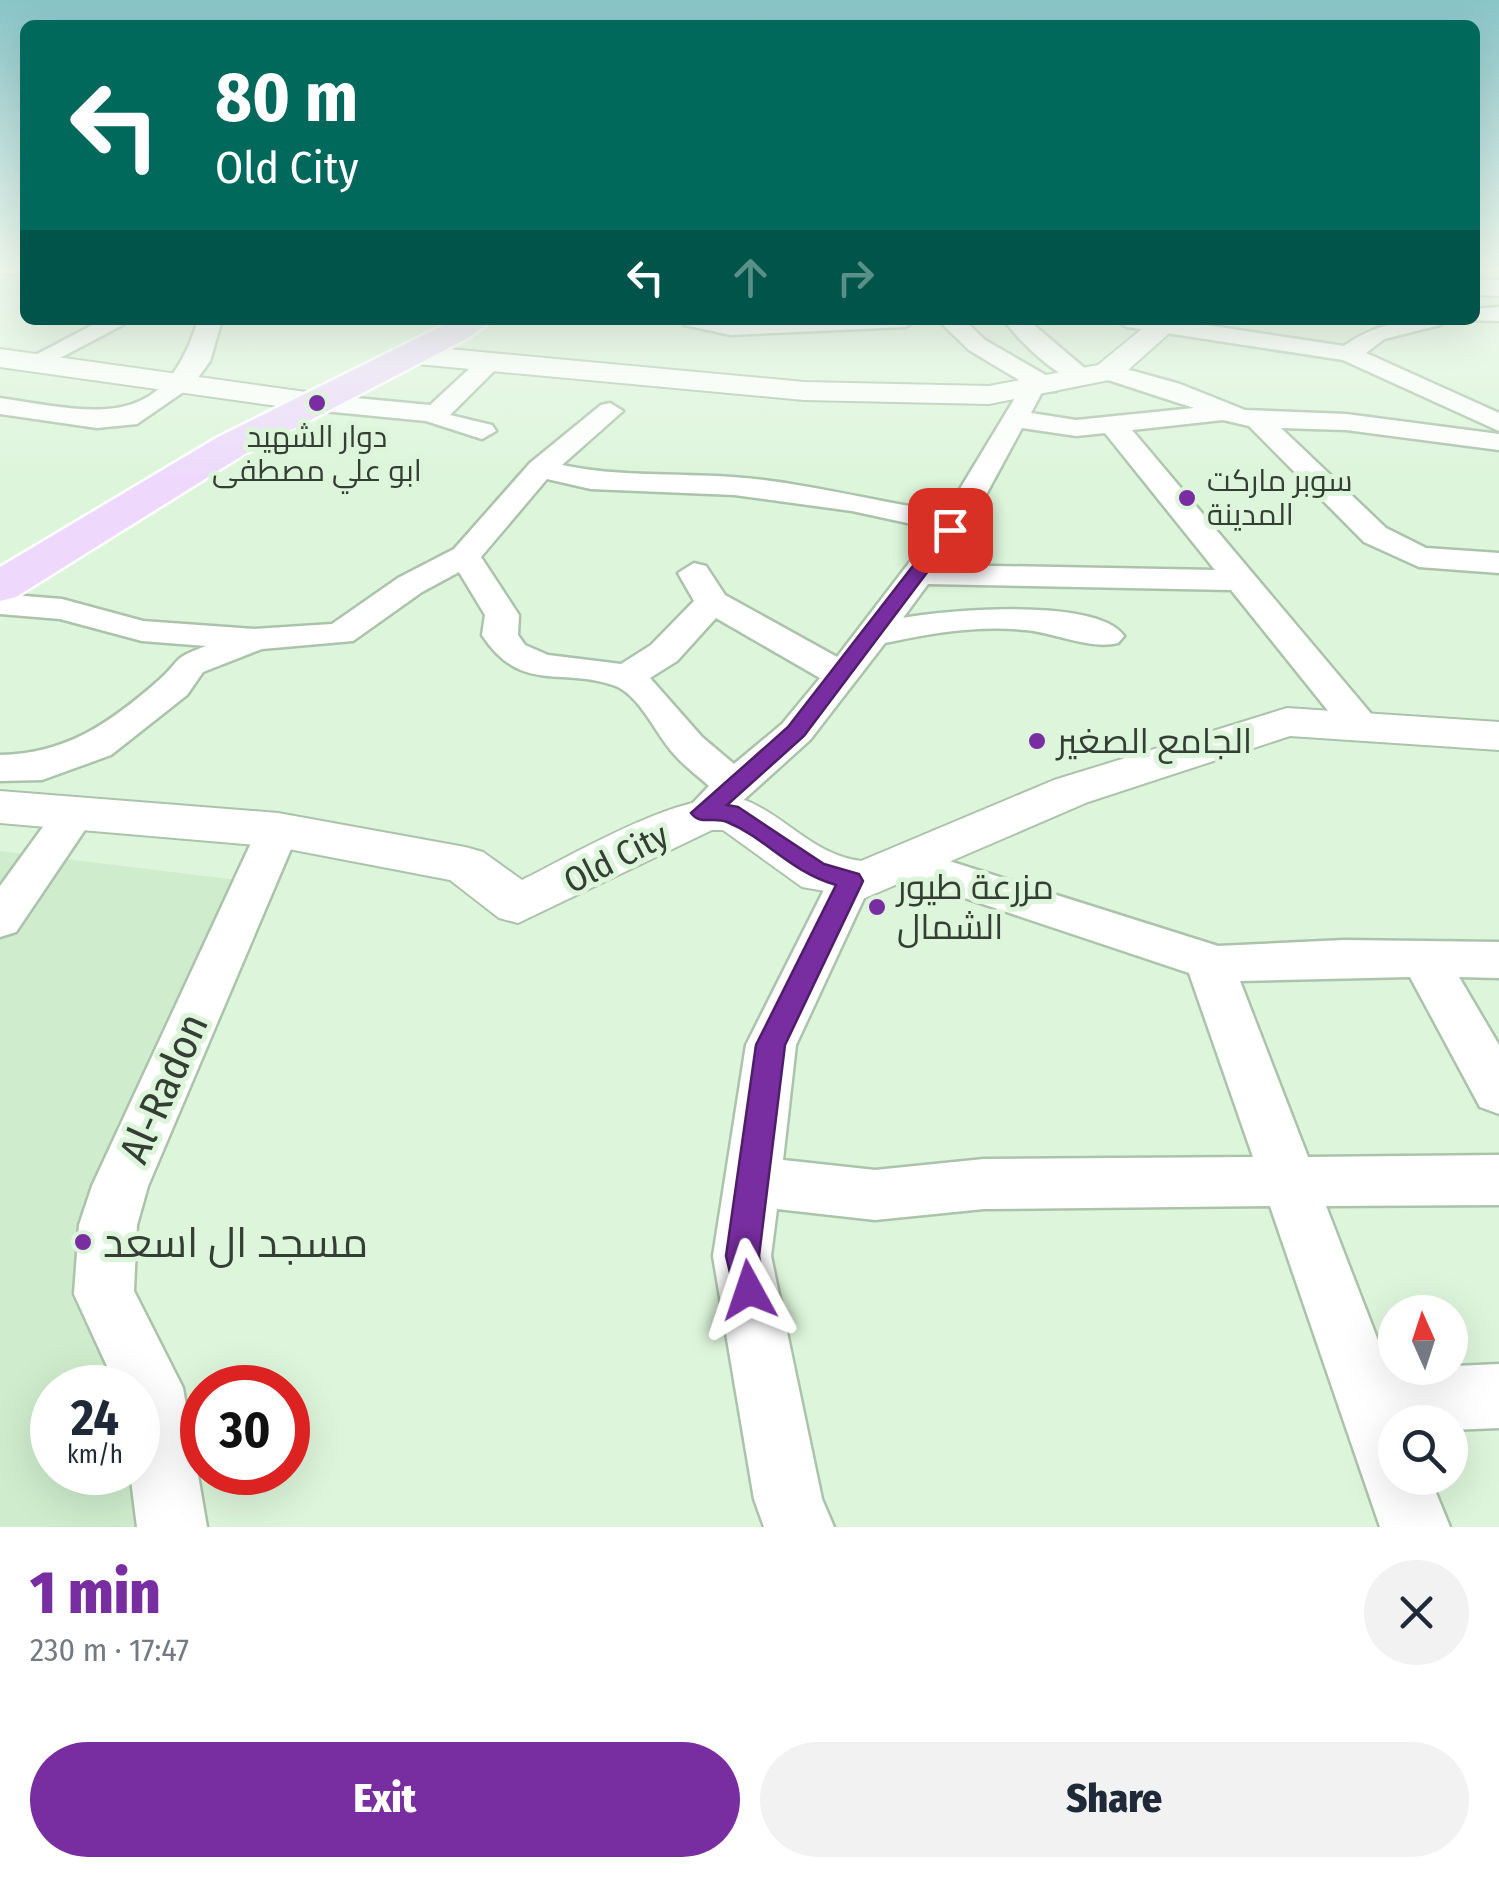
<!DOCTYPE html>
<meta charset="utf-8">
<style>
body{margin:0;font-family:"Fira Sans Condensed",Cairo,sans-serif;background:#f2f2f3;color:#1f2937;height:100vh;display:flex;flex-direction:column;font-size:38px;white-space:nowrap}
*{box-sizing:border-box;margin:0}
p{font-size:32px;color:#747a83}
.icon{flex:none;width:55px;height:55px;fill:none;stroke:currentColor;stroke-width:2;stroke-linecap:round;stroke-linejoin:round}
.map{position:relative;height:1527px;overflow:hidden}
.drawer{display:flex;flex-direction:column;background:#fff;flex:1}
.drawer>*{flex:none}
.banner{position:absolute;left:20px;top:20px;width:1460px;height:305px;border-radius:15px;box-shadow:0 10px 40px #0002;background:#00695c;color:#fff;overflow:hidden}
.needle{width:65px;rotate:357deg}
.buttons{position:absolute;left:1378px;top:1295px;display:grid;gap:20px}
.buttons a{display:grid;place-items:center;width:90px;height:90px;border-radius:50%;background:#fff;box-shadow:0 10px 40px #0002;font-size:50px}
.speed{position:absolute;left:30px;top:1365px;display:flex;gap:20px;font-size:50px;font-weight:700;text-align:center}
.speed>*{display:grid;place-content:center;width:130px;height:130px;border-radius:50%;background:#fff;box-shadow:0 10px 40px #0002;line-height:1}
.speed small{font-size:25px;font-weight:400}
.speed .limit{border:15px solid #d22;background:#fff;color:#111}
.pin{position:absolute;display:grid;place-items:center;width:85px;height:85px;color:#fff;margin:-42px;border-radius:20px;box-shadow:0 5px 15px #0006}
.me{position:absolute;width:110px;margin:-55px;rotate:355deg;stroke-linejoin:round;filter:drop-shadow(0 0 8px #0008)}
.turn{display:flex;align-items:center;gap:35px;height:210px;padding:0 30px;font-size:45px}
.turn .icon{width:130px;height:130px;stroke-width:2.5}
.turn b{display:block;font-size:70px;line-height:85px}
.lanes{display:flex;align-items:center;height:95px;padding:0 30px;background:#0003;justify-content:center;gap:50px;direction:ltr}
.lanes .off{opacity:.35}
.round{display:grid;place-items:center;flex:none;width:105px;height:105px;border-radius:52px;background:#f2f2f3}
.overview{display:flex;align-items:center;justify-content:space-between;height:170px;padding:0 30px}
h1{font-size:60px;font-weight:800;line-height:75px;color:#782ea0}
.button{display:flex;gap:20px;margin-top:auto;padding:20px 30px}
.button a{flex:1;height:115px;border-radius:60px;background:#782ea0;color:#fff;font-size:40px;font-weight:800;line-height:115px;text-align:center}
.button a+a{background:#f2f2f3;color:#1f2937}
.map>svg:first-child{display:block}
.built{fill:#cfedcd}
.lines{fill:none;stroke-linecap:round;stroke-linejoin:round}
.minor-casing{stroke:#acc3ab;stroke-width:5}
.tertiary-casing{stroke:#acc3ab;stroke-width:4}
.primary-casing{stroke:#fff;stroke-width:5}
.minor{fill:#fff;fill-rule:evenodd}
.tertiary{fill:#fff;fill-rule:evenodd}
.primary{fill:#eed9fd;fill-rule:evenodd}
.route{fill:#782ea0;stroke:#4e1e68;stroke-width:2.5}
.poi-dot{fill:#782ea0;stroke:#ddf5db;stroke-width:4}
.labels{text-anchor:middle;stroke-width:10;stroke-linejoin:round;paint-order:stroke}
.far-poi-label{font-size:30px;fill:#343e34;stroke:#ddf5db}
.poi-label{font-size:35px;fill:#343e34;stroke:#ddf5db;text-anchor:start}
.street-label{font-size:35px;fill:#343e34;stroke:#ddf5db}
.near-street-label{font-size:42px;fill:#343e34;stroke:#ddf5db}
.near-poi-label{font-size:42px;fill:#343e34;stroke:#ddf5db;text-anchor:start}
</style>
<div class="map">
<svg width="1499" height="1527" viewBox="0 0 1499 1527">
<rect width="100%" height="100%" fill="#ddf5db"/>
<path class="built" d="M0 851 270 884 100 1209 132 1387 52 1388V1472H138V1413L163 1527H0Z"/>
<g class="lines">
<g class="minor-casing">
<g id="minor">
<path d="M0 266H25V274L0 273Z"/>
<path d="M1499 307V321L1466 320H1475V309Z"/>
<path d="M102 320H132L43 367 34 369 22 362Z"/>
<path d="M198 320H222L210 361 192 386 137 424 97 428 0 414V398C95 412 163 434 198 320Z"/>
<path d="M680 320H917L905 327 731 335 684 325Z"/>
<path d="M938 320H964L985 340 1056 381 1060 386 1056 391 1042 392 1031 413 1076 420 1194 408 1099 377 1095 372 1099 367 1108 364 1180 384 1245 410 1346 414 1499 434V450L1346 430 1281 428 1386 528 1426 548 1499 553V573L1419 567 1364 542 1249 426 1223 420 1132 430 1373 716 1378 724 1373 732H1345L1231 590 928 584 903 618C946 610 1097 597 1124 636L1118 643C1091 650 1055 633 1026 630 979 625 931 633 885 643L810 740 728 814 713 818 698 814 692 804 709 786C697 775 684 766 674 754 656 735 640 694 613 685 559 667 521 694 482 635L485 615 459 572 422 592 353 641 262 649 203 672 187 695 111 755 42 780 0 781V755C65 754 109 724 158 681 182 660 170 659 206 646L142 641 60 619 0 614V594L62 599 143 621 254 629 332 624 398 578 454 549 530 463 601 405 610 403 623 411 562 465C618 477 675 473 732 477 805 482 874 502 946 512L1024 383 969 350ZM1022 428 1076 436 1105 433 1215 570 942 565 967 530ZM547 479 591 489 734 495 852 511 935 529 837 657 725 595 706 566 694 563 678 573 694 601 651 645 621 664 548 655 525 645 518 635 519 615 481 557ZM716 618 820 678 782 724 734 764 702 737 650 678 677 661Z"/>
<path d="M1004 320H1028L1095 377 1091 382C1066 389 1018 340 1004 320Z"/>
<path d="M1115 320H1173L1344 346C1376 323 1405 320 1444 320L1440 325 1384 339 1366 353 1499 413V431L1343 360 1127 327Z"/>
<path d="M490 356 502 363 450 415 492 425 496 431 482 439 426 421 313 410 300 402 313 394 430 405 481 358Z"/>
<path d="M76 798 91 802 97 812 16 932 0 937V886L61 802Z"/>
<path d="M278 816 293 820 299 830 148 1186 137 1225 134 1291 183 1388 207 1527H137L130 1472H138V1388H117L74 1294 79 1225 92 1186 257 830 263 820Z"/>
<path d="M908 848 1218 946 1344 940 1499 942V978L1459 977 1499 1045V1114L1480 1107 1410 977 1240 981 1308 1157 1499 1155V1205L1326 1206 1389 1369 1499 1364V1428L1450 1430V1422H1395V1478H1430L1450 1527H1380L1270 1206 984 1209 875 1220 777 1209 771 1256 822 1499 834 1527H764L754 1499 713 1256 746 1045 834 870 850 865 866 870 872 881 796 1045 783 1160 875 1170 984 1159 1253 1157 1189 973 893 874 886 863 893 852Z"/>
</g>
</g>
<g class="tertiary-casing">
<g id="tertiary">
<path d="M1475 279 1499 280V296L1475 295Z"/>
<path d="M1153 320H1184L1119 378 989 404 804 400 417 364 403 355 417 346 804 382 989 386 1098 365Z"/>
<path d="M0 349 313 393 329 402 313 411 0 367Z"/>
<path d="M1287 708 1499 722V750L1290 736 1088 802 865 898 802 887 723 830H712L518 923 499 918 450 880 278 847 0 823V791L278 813 465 847 483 852 522 880C574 855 700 778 752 803 791 822 816 855 861 861L1054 780Z"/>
</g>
</g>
<g class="primary-casing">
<path id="primary" d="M454 320H493L468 338 245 454 16 597 0 601V567L218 437Z"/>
</g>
<use href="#minor" class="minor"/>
<use href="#tertiary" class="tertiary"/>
<use href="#primary" class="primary"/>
</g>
<linearGradient id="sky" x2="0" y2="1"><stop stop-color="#89c5c8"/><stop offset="0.56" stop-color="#f0faef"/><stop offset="1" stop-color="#f0faef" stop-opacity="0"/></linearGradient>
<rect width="1499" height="479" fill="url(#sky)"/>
<path class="route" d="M944 526 959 530 804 736 727 805 738 807 824 864 859 874 863 881 785 1045 759 1256 766 1290 761 1302 749 1307 737 1302 726 1256 756 1045 836 885C789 871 766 838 727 822 713 816 701 826 691 813L788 727Z"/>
<g class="poi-dot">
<circle cx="317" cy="403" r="10"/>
<circle cx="1187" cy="498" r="10"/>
<circle cx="1037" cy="741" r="10"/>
<circle cx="877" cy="907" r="10"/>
<circle cx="83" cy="1242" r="10"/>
</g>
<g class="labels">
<g class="far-poi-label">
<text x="317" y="447">دوار الشهيد<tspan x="317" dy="34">ابو علي مصطفى</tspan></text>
<text x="1207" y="491" text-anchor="start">سوبر ماركت<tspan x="1207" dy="34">المدينة</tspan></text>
</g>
<g class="poi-label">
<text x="1057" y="753">الجامع الصغير</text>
<text x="897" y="899">مزرعة طيور<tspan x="897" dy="40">الشمال</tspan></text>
</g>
<g class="street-label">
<text transform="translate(616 858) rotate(-27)" y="12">Old City</text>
</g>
<g class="near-street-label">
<text transform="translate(163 1088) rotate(-66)" y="15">Al-Radon</text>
</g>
<g class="near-poi-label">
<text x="103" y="1257">مسجد ال اسعد</text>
</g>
</g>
</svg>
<div class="buttons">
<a><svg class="needle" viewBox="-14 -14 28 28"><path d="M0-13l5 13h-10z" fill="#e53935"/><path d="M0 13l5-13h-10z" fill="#747a83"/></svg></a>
<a><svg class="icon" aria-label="search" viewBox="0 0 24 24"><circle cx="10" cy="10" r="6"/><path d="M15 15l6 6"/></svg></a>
</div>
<div class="speed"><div>24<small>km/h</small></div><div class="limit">30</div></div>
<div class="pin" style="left:950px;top:530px;background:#d93025"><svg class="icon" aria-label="arrive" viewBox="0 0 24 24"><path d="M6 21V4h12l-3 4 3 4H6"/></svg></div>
<svg class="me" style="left:749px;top:1290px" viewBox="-20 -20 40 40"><path d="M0-17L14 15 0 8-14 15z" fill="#782ea0" stroke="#fff" stroke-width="4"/></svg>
<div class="banner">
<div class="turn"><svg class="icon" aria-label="left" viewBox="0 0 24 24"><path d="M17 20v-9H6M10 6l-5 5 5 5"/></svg><div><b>80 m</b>Old City</div></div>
<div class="lanes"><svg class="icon" aria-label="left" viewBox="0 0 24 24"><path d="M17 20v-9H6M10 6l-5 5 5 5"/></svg><svg class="icon off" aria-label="ahead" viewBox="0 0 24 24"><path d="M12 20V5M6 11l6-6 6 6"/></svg><svg class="icon off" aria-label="right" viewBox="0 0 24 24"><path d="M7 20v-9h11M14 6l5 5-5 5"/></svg></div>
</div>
</div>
<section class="drawer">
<div class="overview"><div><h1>1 min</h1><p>230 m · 17:47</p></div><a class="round"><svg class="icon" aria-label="close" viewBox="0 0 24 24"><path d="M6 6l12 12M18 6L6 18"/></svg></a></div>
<div class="button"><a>Exit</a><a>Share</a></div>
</section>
